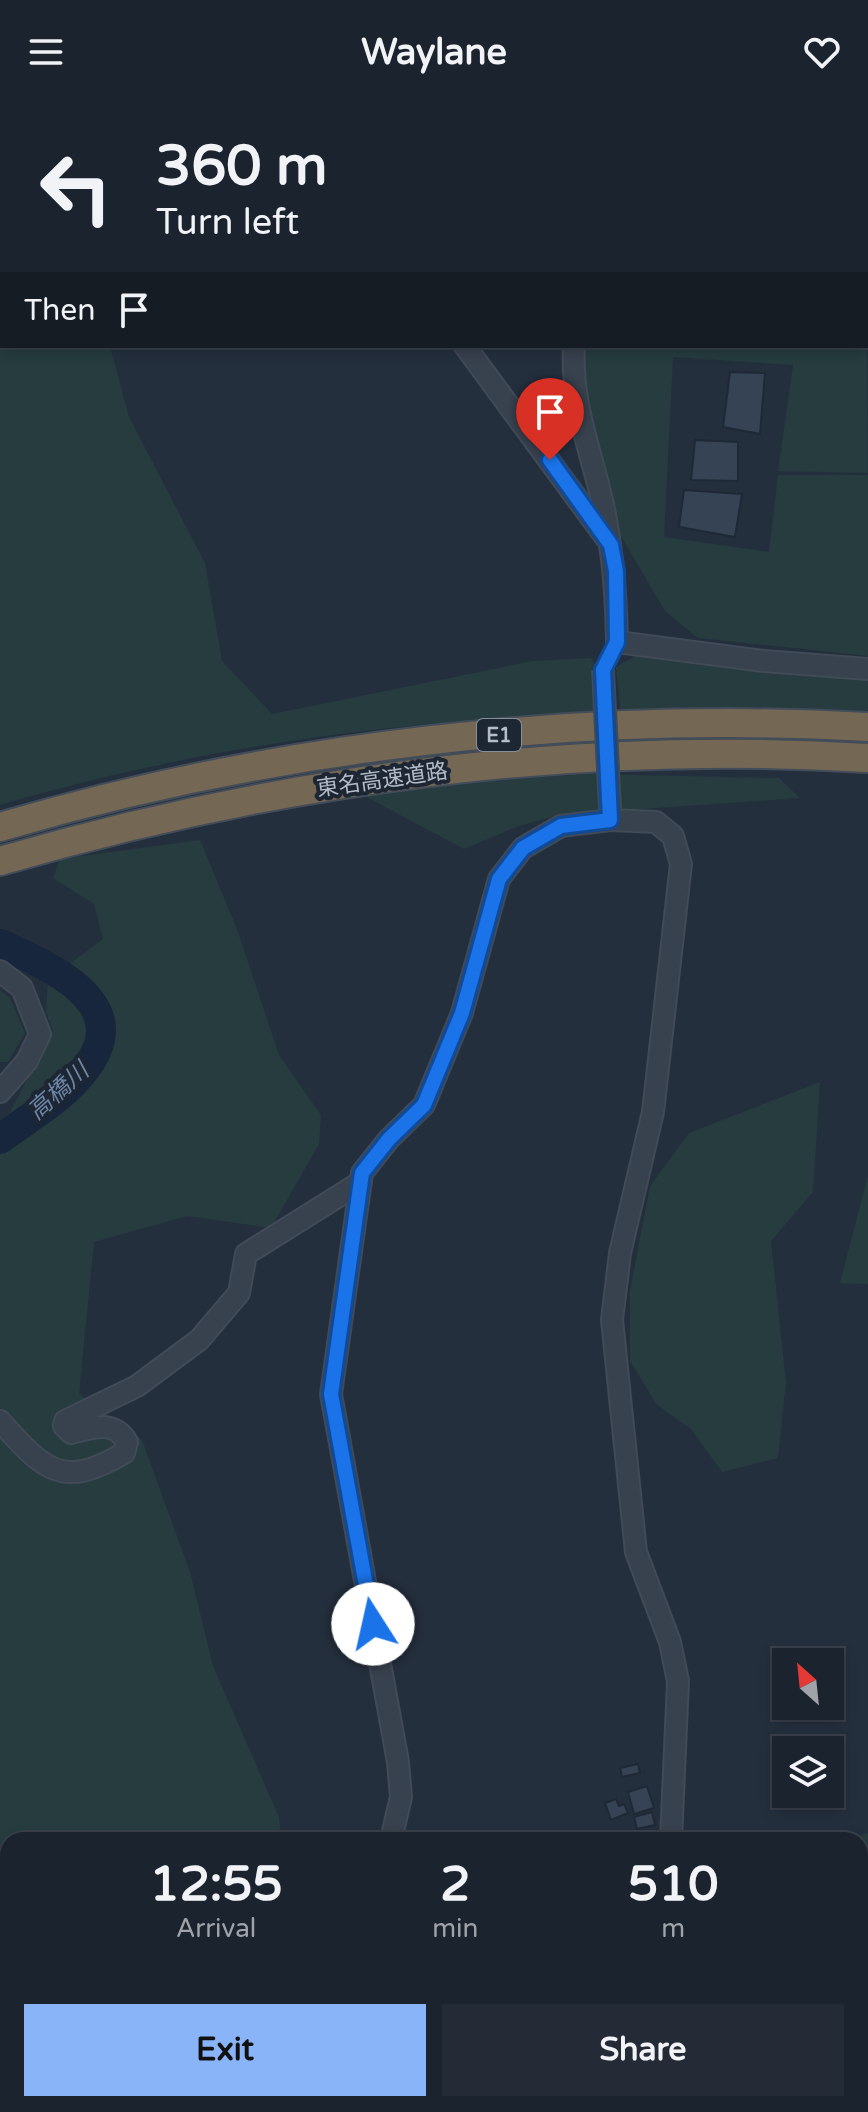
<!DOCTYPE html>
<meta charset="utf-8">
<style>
body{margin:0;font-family:"Varela Round","Noto Sans JP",sans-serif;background:#242b36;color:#f1f3f6;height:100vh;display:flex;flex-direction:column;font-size:30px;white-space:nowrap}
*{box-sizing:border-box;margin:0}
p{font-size:26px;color:#a0a4aa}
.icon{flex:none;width:44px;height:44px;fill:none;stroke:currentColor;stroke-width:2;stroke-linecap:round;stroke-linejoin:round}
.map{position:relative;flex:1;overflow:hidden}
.side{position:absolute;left:0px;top:1728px;width:868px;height:280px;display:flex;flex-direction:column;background:#1b232e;border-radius:24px 24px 0 0;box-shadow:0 4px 12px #0003,0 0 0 2px #39404a}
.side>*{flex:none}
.hud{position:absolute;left:0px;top:0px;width:868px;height:244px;box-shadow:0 4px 12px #0003,0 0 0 2px #39404a;background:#1b232e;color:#f1f3f6;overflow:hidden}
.needle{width:52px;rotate:333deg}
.controls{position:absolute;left:772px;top:1544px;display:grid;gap:16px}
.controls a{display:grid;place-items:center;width:72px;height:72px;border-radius:0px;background:#1b232e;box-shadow:0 4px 12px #0003,0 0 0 2px #39404a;font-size:40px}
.pin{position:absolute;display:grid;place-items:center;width:68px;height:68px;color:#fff;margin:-82px -34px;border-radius:50% 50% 50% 0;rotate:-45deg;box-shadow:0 0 8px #0007}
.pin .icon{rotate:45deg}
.me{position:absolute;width:88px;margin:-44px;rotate:350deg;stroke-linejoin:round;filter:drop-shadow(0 0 6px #0008)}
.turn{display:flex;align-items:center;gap:28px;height:168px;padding:0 24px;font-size:36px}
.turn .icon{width:104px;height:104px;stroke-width:2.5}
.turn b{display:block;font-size:56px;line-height:68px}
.then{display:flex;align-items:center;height:76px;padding:0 24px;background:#0003;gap:16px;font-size:30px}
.eta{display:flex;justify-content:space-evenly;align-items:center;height:136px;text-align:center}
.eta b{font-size:48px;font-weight:700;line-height:56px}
.primary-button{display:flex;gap:16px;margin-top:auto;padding:16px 24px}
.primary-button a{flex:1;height:92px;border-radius:0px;background:#8ab4f8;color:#111;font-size:32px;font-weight:700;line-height:92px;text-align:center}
.primary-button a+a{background:#242b36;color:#f1f3f6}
header{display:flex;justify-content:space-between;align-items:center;height:104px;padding:0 24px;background:#1b232e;font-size:36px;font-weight:700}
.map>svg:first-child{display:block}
.green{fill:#263c3f}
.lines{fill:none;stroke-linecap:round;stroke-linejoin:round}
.river{stroke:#17263c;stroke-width:30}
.building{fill:#364354;stroke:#1f2835;stroke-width:2}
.minor-casing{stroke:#414a57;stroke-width:24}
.highway-casing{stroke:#434c59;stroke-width:32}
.minor{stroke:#38414e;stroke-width:20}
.highway{stroke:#746855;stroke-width:28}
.minor-bridge-casing{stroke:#414a57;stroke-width:24;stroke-linecap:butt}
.minor-bridge{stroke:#38414e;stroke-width:20}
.route-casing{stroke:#114b97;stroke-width:20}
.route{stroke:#1a73e8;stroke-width:14}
.labels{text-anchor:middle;stroke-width:8;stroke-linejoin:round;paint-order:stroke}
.shield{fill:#1d2633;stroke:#878f9c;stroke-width:2}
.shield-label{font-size:20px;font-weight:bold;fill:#b4bcc9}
.street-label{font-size:22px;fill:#b4bcc9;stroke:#1d2633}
.water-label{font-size:24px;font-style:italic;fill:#6d86a8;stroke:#1d2633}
</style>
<header><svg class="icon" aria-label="menu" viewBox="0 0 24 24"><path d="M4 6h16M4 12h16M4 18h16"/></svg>Waylane<svg class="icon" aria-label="heart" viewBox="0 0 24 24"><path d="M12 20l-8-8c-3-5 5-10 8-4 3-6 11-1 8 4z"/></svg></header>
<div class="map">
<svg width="868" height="2008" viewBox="0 0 868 2008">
<rect width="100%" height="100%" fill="#242f3e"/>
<g class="green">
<path d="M0 0H416L2 2V242H110L129 313 205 459 222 557 272 610 533 557 591 554 596 562 595 611C401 614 186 646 0 701Z"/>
<path d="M866 87 868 369 778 367 793 261 673 253 664 433 769 448 778 371H868V552L698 534 665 507 621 432 580 263 584 242H866Z"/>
<path d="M637 551 752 567 868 574V612L621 614 616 563Z"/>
<path d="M587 670 779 674 800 694 558 711 519 722 464 745 355 687Z"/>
<path d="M200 736 237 825 279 951 321 1011 319 1040 271 1124 187 1112 94 1138 79 1290 142 1336 190 1468 213 1562 279 1713 281 1736H8V2000H296L300 2008H0V1016L9 1010 53 927 46 908 48 876 103 835 94 800 53 774 60 755Z"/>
<path d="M0 886 10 894 25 929 8 958H0Z"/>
<path d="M820 978 813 1088 771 1137 786 1279 778 1354 722 1368 691 1325 657 1301 630 1257V1187L650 1082 689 1029Z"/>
<path d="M868 1071V1180L840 1179Z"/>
<path d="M868 1729V2008H791L788 2000H860V1736H842Z"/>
</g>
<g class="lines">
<path class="river" d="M0 840C70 871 149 911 64 988 45 1005 21 1019 0 1035"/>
</g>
<g class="building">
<path d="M730 268 765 269 760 330 723 323Z"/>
<path d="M695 336 738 338V377L691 376Z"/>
<path d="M684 386 742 390 735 433 679 423Z"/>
<path d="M638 1660 640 1669 622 1673 620 1664Z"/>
<path d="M647 1682 654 1704 634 1710 628 1688Z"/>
<path d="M616 1695 619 1702 624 1700 628 1709 611 1716 605 1699Z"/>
<path d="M652 1708 655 1721 637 1725 634 1713Z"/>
</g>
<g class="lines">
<g class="minor-casing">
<g id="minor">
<path d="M330 2V0"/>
<path d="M647 2 648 0"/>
<path d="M465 242 606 434"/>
<path d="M574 242C571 291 586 334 598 380 612 433 616 484 617 538L764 557 868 565"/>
<path d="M0 867 22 884 40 930 27 957 0 988"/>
<path d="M0 1317C44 1366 62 1386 124 1349L127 1338C114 1315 92 1324 71 1329L64 1322 65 1317 137 1282 199 1236 239 1189 246 1150 361 1078"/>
<path d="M391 1736 401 1693 398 1658 331 1290 362 1069 389 1035 424 1001 462 909 499 775 523 744 561 722 610 716 656 718 673 732 681 760 653 1008 620 1149 612 1216 636 1448 670 1538 678 1577 671 1736"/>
<path d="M394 2000 397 2008"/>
<path d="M776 2000 778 2008"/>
</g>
</g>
<g class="highway-casing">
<g id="highway">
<path d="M0 723C279 641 578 607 868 623"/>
<path d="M0 757C281 675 575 636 868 654"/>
</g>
</g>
<use href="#minor" class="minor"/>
<use href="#highway" class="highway"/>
<g class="minor-bridge-casing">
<path id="minor-bridge" d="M603 566 610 705"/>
</g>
<use href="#minor-bridge" class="minor-bridge"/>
</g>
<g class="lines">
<g class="route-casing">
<path id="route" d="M373 1520 331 1290 362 1069 389 1035 424 1001 462 909 499 775 523 744 561 722 610 716 603 566 617 538 616 467 611 441 550 356"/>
</g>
<use href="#route" class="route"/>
</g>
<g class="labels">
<rect class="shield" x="477" y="615" width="44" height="32" rx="6"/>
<g class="shield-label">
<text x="499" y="638">E1</text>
</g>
<g class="street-label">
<text transform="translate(382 675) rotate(-8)" y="8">東名高速道路</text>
</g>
<g class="water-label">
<text transform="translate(58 987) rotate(-42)" y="8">高橋川</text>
</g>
</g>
</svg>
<div class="controls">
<a><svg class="needle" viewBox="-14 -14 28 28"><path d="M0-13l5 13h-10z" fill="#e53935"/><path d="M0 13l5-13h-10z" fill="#a0a4aa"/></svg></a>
<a><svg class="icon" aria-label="layers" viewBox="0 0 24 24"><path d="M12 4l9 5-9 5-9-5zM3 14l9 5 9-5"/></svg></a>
</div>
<div class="pin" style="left:550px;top:356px;background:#d93025"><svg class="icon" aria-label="arrive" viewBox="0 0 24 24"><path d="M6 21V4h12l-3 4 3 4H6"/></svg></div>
<svg class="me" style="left:373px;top:1520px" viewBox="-20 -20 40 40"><circle r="19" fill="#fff"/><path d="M0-13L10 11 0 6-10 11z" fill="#1a73e8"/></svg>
<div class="hud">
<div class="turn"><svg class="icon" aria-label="left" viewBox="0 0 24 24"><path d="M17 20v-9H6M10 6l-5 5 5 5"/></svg><div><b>360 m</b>Turn left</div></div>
<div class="then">Then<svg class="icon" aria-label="arrive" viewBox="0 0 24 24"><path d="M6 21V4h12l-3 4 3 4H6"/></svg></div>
</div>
<section class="side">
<div class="eta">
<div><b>12:55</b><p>Arrival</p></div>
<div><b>2</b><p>min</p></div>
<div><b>510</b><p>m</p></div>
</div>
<div class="primary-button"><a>Exit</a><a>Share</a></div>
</section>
</div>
